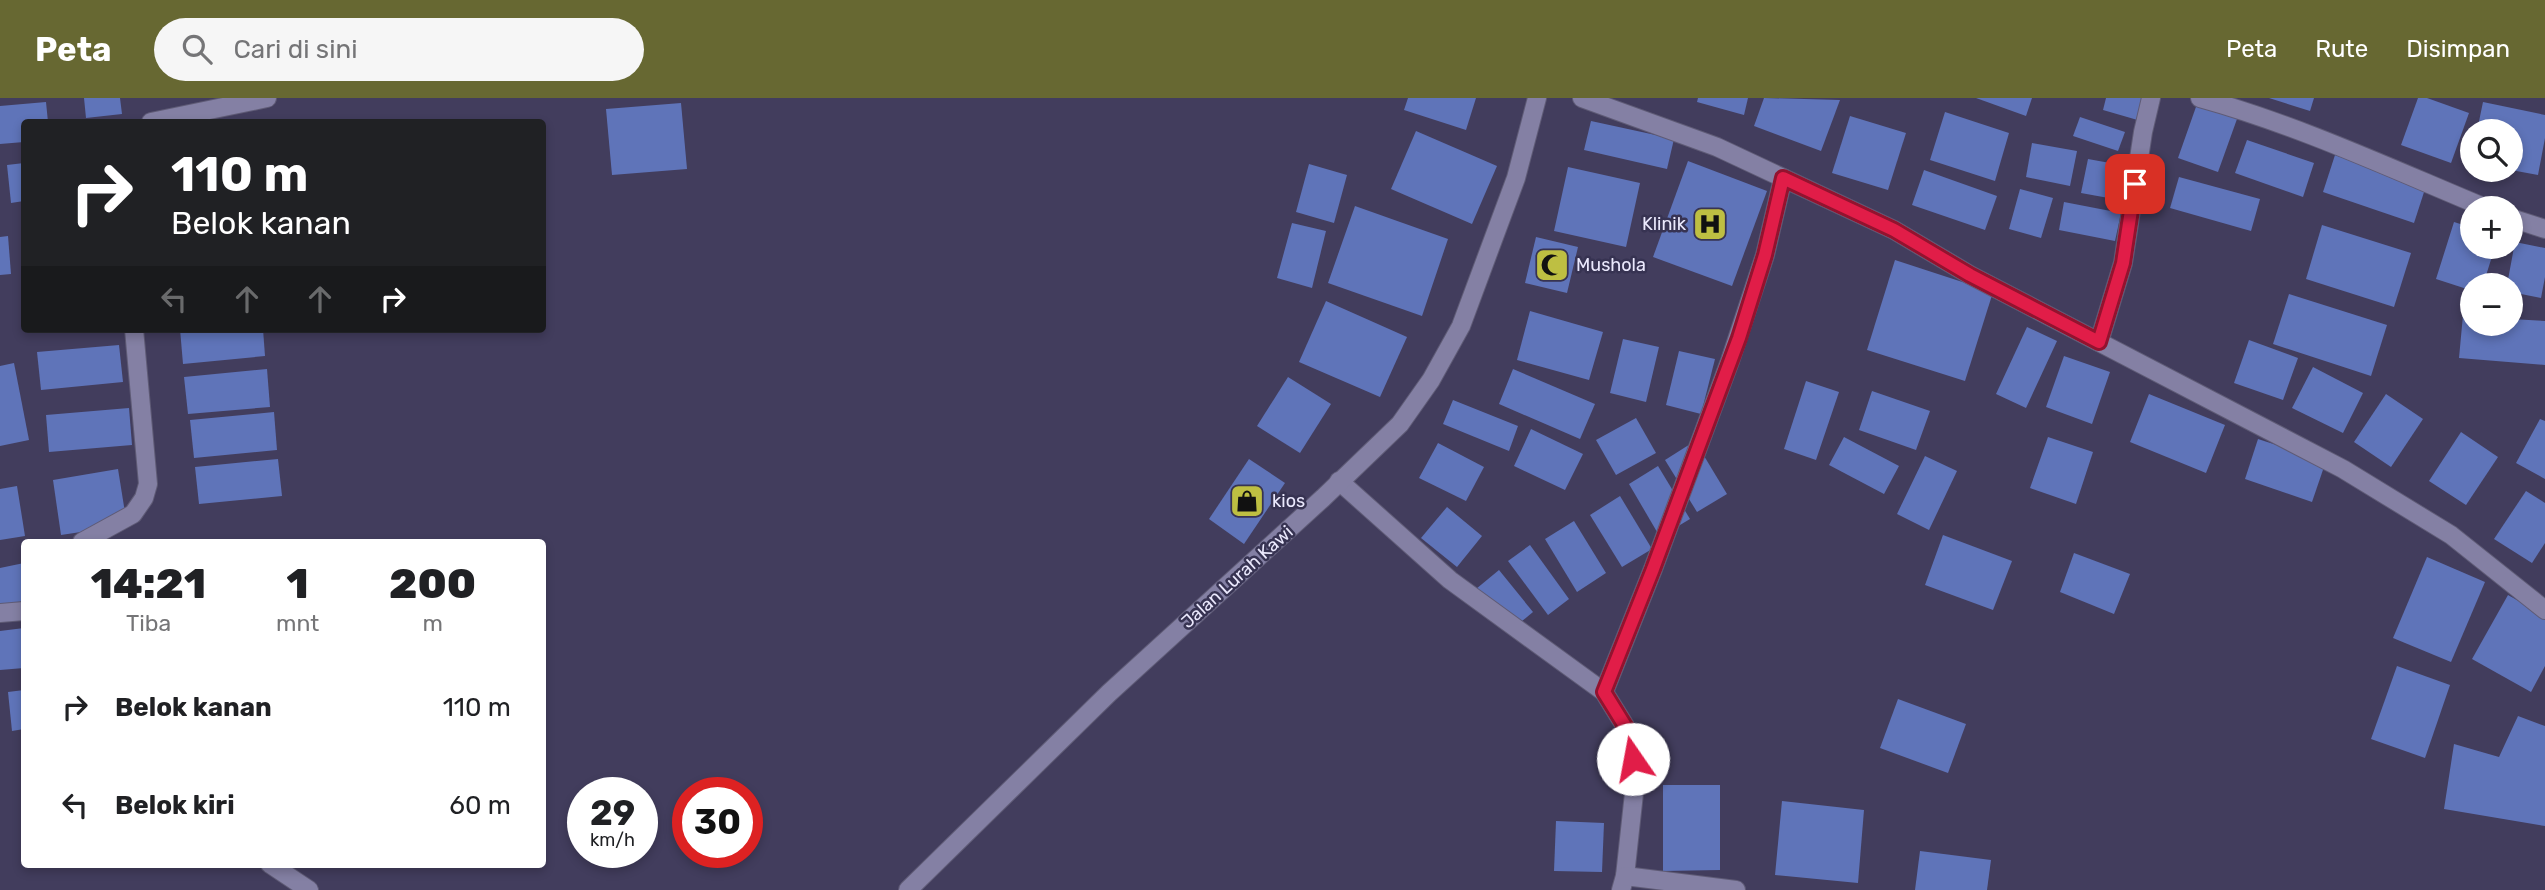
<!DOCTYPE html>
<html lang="id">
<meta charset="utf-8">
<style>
body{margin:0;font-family:Rubik,sans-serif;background:#f6f6f6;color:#202124;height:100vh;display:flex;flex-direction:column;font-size:26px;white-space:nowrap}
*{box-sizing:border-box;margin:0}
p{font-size:23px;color:#757577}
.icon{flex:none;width:38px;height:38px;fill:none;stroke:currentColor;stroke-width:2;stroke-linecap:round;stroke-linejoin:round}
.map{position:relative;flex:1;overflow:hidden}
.sheet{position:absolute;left:21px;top:441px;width:525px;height:329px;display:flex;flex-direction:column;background:#fff;border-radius:7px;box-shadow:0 4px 10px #0003}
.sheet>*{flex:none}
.top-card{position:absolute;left:21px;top:21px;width:525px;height:214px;border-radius:7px;box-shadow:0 4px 10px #0003;background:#202124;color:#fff;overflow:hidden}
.fabs{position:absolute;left:2460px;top:21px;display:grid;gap:14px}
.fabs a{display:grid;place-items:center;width:63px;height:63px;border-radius:50%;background:#fff;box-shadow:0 4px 10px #0003;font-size:35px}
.speed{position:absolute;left:567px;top:679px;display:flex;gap:14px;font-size:35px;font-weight:700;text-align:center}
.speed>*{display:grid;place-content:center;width:91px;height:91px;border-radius:50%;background:#fff;box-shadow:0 4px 10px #0003;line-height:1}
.speed small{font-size:18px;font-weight:400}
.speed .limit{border:10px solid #d22;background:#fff;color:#111}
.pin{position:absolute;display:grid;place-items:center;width:60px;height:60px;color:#fff;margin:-30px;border-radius:14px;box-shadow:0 4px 10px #0006}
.me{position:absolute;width:77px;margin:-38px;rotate:348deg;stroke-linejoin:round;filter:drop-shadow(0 0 5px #0008)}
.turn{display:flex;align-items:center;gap:24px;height:147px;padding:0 35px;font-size:32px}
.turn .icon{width:91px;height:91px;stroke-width:2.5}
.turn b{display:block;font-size:49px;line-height:60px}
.lanes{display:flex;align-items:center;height:66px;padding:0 35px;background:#0003;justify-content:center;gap:35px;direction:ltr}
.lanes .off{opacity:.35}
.eta{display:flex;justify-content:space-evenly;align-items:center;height:119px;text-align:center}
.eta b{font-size:42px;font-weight:800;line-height:49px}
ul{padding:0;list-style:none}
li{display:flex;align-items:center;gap:21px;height:98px;padding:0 35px}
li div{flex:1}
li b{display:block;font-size:26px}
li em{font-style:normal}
header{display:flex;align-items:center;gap:42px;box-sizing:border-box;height:98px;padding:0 35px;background:#676832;color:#fff}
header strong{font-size:33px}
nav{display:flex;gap:38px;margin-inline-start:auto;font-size:24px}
.search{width:490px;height:63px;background:#f6f6f6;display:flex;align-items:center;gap:18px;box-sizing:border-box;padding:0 24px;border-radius:38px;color:#757577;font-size:26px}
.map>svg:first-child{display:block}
.building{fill:#5f74b9}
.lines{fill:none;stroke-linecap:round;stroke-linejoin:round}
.minor-casing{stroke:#5f5b76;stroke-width:20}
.minor{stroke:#8480a4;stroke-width:18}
.route-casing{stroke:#92132f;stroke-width:18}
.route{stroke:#e11d48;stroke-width:12}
.labels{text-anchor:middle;stroke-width:5;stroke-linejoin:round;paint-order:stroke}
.poi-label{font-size:18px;fill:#ebe9fd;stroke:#373352;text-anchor:start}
.street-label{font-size:18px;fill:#ebe9fd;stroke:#373352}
</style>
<header>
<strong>Peta</strong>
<div class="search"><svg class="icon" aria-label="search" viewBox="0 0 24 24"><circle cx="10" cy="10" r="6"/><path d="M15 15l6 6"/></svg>Cari di sini</div>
<nav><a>Peta</a><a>Rute</a><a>Disimpan</a></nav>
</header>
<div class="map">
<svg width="2545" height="792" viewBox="0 0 2545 792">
<rect width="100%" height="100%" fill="#423d5d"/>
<g class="building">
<path d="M84 0H120L122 16 86 20Z"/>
<path d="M1408 0H1476L1466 32 1404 12Z"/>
<path d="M1698 0H1748L1744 17 1697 4Z"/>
<path d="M1764 0 1840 2 1821 53 1754 28Z"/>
<path d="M1976 0H2032L2026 18Z"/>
<path d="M2106 0H2147L2141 23 2103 12Z"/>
<path d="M2269 0H2314L2310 13Z"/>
<path d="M2418 0H2427L2469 15 2451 65 2401 47Z"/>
<path d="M46 4 48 24H24V44L0 46V8Z"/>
<path d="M2483 4 2545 17V40L2538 77 2511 72V33H2477Z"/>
<path d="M681 5 687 71 612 77 606 11Z"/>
<path d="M2197 6 2237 21 2218 74 2178 60Z"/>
<path d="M1945 14 2009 35 1995 83 1930 62Z"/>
<path d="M1850 18 1906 35 1888 92 1832 75Z"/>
<path d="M2080 19 2125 34 2118 53 2073 38Z"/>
<path d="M1591 23 1674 41 1667 71 1584 52Z"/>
<path d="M1416 33 1497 68 1472 126 1391 91Z"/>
<path d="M2247 42 2314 65 2303 99 2235 75Z"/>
<path d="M2032 45 2077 53 2070 88 2026 79Z"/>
<path d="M2335 57 2426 88 2414 125 2323 94Z"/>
<path d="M2088 61 2132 69 2125 103 2081 95Z"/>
<path d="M1688 63 1767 93 1732 188 1653 159Z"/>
<path d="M24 65V103L11 105 7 67Z"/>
<path d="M1309 66 1347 77 1334 125 1296 114Z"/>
<path d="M1568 69 1640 85 1626 149 1554 133Z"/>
<path d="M1924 72 1997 98 1985 132 1912 107Z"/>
<path d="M2179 79 2260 101 2251 133 2170 110Z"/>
<path d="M2020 91 2053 100 2041 140 2009 131Z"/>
<path d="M2064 104 2121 115 2115 143 2059 132Z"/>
<path d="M1355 108 1448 141 1422 218 1328 185Z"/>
<path d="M2454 124 2473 130V149H2495L2483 187H2473V193L2436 181Z"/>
<path d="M1292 125 1326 133 1312 190 1277 180Z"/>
<path d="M2322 127 2411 155 2394 209 2306 181Z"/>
<path d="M8 138 11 176 0 177V139Z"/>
<path d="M1536 139 1578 149 1567 195 1525 185Z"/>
<path d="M2515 144 2545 150V179L2541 200 2511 194V187H2507Z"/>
<path d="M1895 162 1993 194 1965 283 1867 252Z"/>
<path d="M2289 196 2387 227 2371 278 2273 246Z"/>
<path d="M1326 203 1407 239 1380 299 1299 264Z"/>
<path d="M1530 213 1603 234 1589 282 1517 262Z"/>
<path d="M2463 217 2473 218V226H2511V221L2545 223V267L2459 260Z"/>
<path d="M2027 229 2057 243 2026 310 1996 296Z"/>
<path d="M180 231H263L265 258 183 266Z"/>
<path d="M1623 241 1659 249 1646 304 1610 295Z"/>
<path d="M2249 242 2298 260 2283 302 2234 285Z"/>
<path d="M119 247 123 284 41 292 37 254Z"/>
<path d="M1679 253 1715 261 1701 316 1666 307Z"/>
<path d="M2064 258 2110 274 2092 326 2046 309Z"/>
<path d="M14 265 29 342 0 348V268Z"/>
<path d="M2313 269 2363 295 2343 335 2292 310Z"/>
<path d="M267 271 270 309 188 316 184 279Z"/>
<path d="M1513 271 1595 306 1580 341 1499 306Z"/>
<path d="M1288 279 1331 306 1300 355 1257 328Z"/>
<path d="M1806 283 1839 294 1816 362 1784 351Z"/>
<path d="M1872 293 1930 313 1916 352 1859 332Z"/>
<path d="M2149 296 2225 327 2206 375 2130 344Z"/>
<path d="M2386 296 2423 321 2391 369 2354 344Z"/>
<path d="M1453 302 1518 328 1509 353 1443 326Z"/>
<path d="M129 310 132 347 49 354 46 317Z"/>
<path d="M274 314 277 352 194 360 190 322Z"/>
<path d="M1636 320 1656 355 1616 377 1596 342Z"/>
<path d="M2540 321 2545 323V381L2516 365Z"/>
<path d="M1531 331 1583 356 1565 392 1514 368Z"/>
<path d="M2461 334 2498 359 2466 407 2429 383Z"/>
<path d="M1844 339 1899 368 1884 396 1829 367Z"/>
<path d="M2048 339 2093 354 2076 406 2030 390Z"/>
<path d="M2258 341 2326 363 2312 404 2245 381Z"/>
<path d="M1695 343 1727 396 1697 414 1665 362Z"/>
<path d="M1438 345 1484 369 1466 403 1419 380Z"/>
<path d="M1925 358 1957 373 1929 432 1897 416Z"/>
<path d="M278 361 282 398 199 406 195 369Z"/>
<path d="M1249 361 1285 385 1244 446 1209 421Z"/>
<path d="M1658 368 1690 421 1660 439 1629 386Z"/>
<path d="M118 371 127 427 61 437 53 382Z"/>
<path d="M17 388 25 438 0 442V391Z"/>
<path d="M2526 393 2545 405V445L2532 465 2494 441Z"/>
<path d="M1620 398 1652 451 1622 469 1590 417Z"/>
<path d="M1447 409 1482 438 1457 469 1421 440Z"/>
<path d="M1574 423 1606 475 1577 494 1545 441Z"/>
<path d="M1943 437 2012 463 1993 512 1925 487Z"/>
<path d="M1530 447 1569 501 1548 517 1508 463Z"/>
<path d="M2074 455 2130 476 2114 516 2060 494Z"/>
<path d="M2427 459 2485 484 2451 564 2393 540Z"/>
<path d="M24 465V505L0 509V470Z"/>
<path d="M1499 472 1533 514 1510 533 1476 491Z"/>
<path d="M2508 497 2545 518V568L2531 594 2472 561Z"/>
<path d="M24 530V570L0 572V533Z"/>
<path d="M2397 568 2450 587 2425 660 2371 641Z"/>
<path d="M24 592V631L12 633 8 594Z"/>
<path d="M1898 601 1966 626 1948 675 1880 650Z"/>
<path d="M2518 618 2545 628V728L2444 711 2454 646 2499 659Z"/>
<path d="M1663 687H1720V772L1663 773Z"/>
<path d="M1782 703 1864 712 1858 785 1775 777Z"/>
<path d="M1556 723 1604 725 1602 774 1554 773Z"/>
<path d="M1920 753 1991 762 1987 792H1915Z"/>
</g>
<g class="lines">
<g class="minor-casing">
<g id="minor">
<path d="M1582 0 1717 49 1894 132 1970 177 2343 371 2451 437 2545 512"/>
<path d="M2200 0C2298 27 2392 71 2486 110"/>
<path d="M151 24 267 0"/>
<path d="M2511 120 2545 131"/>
<path d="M2099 244 2123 165 2143 34 2151 0"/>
<path d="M1339 383 1450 482 1604 594 1630 636 1635 686 1625 778 1621 792"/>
<path d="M82 444 133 416 144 400 148 386 134 231"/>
<path d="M0 515 24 513"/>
<path d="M1604 594 1653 471 1730 263 1765 157 1783 80"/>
<path d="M270 766 309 792"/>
<path d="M1625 778 1736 792"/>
<path d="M908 792 1109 595 1323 400 1400 326 1431 282 1461 228 1516 80 1537 0"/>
</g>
</g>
<use href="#minor" class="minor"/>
</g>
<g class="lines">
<g class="route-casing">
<path id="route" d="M1633 661 1630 636 1604 594 1653 471 1739 240 1765 157 1783 80 1894 132 1970 177 2099 244 2123 165 2135 86"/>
</g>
<use href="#route" class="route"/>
</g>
<defs>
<g id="hospital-square" transform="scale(1.75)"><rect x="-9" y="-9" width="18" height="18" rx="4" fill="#bebf42" stroke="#373352"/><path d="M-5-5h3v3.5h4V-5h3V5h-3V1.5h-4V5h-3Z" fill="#111"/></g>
<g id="mosque-square" transform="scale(1.75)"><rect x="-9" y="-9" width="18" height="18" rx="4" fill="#bebf42" stroke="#373352"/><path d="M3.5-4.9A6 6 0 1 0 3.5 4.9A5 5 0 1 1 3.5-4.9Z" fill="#111"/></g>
<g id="shop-square" transform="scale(1.75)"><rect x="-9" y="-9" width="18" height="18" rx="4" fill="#bebf42" stroke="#373352"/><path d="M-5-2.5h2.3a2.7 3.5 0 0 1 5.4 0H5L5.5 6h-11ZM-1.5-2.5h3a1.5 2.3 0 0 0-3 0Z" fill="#111"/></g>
</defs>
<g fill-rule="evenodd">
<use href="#hospital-square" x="1710" y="126"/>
<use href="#mosque-square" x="1552" y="167"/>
<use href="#shop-square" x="1247" y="403"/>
</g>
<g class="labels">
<g class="poi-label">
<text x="1686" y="132" text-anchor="end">Klinik</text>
<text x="1576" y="173">Mushola</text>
<text x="1272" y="409">kios</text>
</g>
<g class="street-label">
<text transform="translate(1237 479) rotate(-42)" y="6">Jalan Lurah Kawi</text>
</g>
</g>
</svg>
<div class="fabs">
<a><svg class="icon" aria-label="search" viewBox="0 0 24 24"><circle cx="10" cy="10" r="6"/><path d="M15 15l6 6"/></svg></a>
<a>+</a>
<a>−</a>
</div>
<div class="speed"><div>29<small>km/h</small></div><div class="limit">30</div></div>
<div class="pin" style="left:2135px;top:86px;background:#d93025"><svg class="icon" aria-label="arrive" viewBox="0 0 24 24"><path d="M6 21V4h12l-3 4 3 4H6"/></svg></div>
<svg class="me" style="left:1633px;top:661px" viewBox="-20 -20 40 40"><circle r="19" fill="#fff"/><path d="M0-13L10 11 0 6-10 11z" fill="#e11d48"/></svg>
<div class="top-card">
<div class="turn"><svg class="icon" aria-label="right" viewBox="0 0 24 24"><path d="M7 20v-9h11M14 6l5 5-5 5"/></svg><div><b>110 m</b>Belok kanan</div></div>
<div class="lanes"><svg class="icon off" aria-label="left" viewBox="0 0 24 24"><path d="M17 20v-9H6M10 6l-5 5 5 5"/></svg><svg class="icon off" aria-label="ahead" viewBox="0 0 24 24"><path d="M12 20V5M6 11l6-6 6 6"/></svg><svg class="icon off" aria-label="ahead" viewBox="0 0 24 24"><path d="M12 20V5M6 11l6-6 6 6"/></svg><svg class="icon" aria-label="right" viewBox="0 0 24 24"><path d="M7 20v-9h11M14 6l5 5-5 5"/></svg></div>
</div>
<section class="sheet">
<div class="eta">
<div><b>14:21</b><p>Tiba</p></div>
<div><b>1</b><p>mnt</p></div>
<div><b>200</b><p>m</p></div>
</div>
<ul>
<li><svg class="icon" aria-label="right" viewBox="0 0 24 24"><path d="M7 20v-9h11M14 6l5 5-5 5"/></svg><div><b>Belok kanan</b></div><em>110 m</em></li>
<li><svg class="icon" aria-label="left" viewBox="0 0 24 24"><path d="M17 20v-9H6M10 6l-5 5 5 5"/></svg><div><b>Belok kiri</b></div><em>60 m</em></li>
</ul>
</section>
</div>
